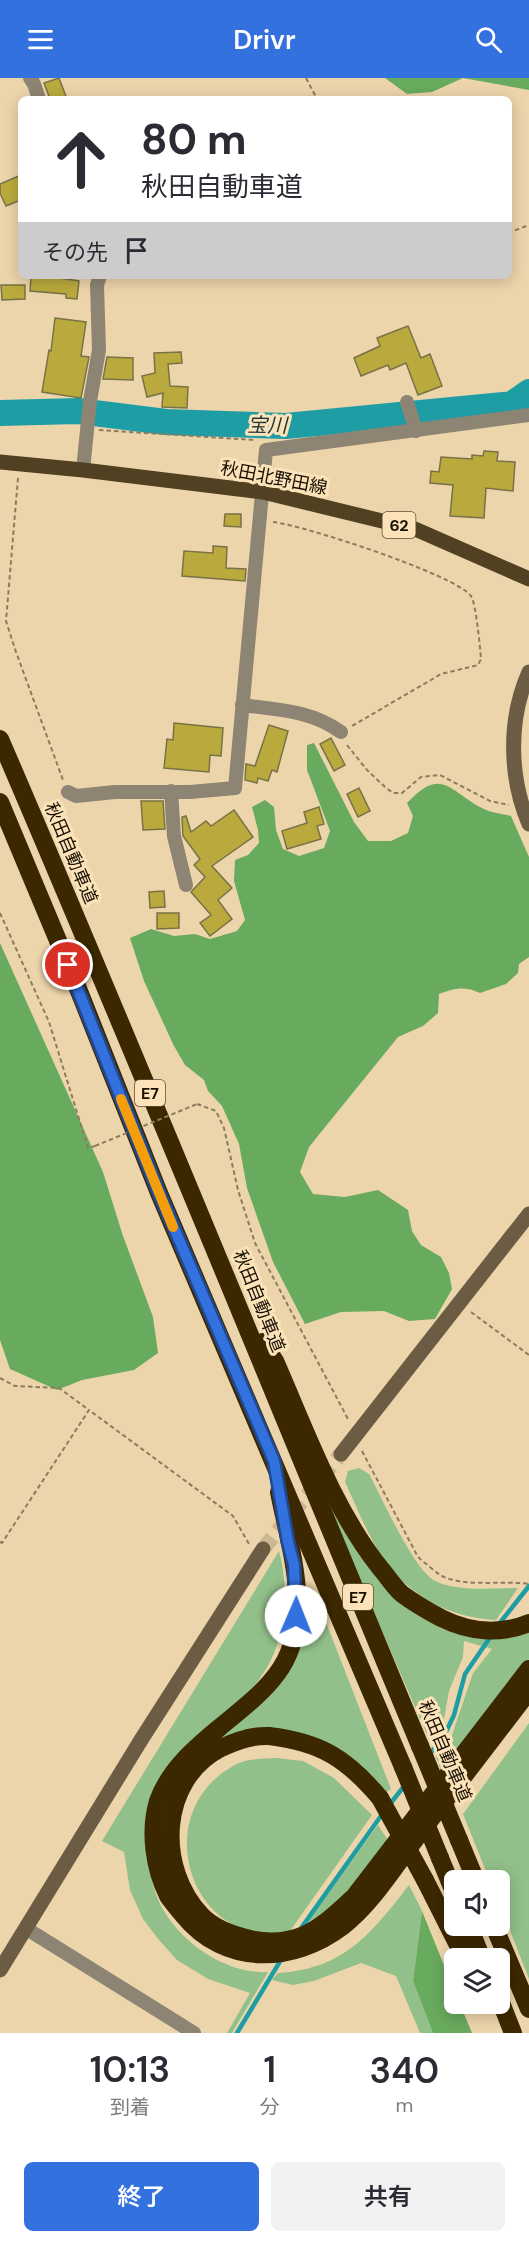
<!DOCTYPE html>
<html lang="ja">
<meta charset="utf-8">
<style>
body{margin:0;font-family:"DM Sans","Noto Sans JP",sans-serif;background:#f2f2f3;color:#2b2b33;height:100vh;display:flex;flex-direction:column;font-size:22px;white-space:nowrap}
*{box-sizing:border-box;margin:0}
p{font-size:20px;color:#7c7c81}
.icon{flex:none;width:33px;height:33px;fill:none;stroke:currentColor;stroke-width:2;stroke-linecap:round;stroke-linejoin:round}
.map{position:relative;height:1955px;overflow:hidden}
.drawer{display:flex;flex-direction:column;background:#fff;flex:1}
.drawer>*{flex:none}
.banner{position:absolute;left:18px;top:18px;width:494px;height:183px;border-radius:9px;box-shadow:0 3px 15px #0003;background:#fff;color:#2b2b33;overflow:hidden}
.controls{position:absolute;left:444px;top:1792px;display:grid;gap:12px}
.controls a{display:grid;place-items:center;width:66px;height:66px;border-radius:9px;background:#fff;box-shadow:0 3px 15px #0003;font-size:30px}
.pin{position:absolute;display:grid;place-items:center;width:51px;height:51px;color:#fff;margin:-26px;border:3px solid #fff;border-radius:50%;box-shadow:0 2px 6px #0007}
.me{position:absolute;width:66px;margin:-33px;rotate:1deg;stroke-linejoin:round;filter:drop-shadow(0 0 4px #0008)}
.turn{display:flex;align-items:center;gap:21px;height:126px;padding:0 24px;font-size:27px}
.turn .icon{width:78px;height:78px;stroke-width:2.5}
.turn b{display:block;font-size:42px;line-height:51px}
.then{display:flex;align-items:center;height:57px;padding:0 24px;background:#0003;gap:12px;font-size:22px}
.eta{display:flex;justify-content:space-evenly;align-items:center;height:102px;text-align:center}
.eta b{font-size:36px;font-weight:600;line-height:42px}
.cta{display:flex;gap:12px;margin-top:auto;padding:12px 24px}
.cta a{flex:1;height:69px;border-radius:9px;background:#3371df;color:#fff;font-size:24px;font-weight:600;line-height:69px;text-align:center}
.cta a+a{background:#f2f2f3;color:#2b2b33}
header{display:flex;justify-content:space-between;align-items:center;height:78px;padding:0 24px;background:#3371df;color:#fff;font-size:27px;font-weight:600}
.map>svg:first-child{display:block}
.green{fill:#92c08a}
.forest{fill:#69ab5e}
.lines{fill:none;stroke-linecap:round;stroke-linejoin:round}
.stream{stroke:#1e9da4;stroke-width:4.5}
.river{stroke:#1e9da4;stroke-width:26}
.building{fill:#baaa3d;stroke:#787247;stroke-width:1.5}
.secondary-tunnel{stroke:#cdb792;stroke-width:15;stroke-dasharray:15 8;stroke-linecap:butt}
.path{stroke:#8c7c5f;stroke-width:2;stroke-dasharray:4.5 3;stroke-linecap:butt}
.street{stroke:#8e8473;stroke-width:14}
.secondary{stroke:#6b5c43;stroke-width:15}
.primary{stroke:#514021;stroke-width:15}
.highway{stroke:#3c2800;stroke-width:18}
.path-bridge{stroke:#8c7c5f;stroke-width:2;stroke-dasharray:4.5 3;stroke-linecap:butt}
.highway-bridge{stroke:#3c2800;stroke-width:18}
.route-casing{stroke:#214991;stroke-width:15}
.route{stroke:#3371df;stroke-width:10}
.slow{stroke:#f59e0b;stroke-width:10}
.labels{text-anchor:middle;stroke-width:6;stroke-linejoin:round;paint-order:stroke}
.shield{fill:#fbe2b8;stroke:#5c4f39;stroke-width:1.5}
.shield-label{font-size:16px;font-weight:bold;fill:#181003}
.street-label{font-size:18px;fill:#181003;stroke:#fbe2b8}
.water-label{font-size:20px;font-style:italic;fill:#1c3637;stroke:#fbe2b8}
</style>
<header><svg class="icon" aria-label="menu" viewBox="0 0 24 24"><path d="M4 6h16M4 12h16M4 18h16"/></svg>Drivr<svg class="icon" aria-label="search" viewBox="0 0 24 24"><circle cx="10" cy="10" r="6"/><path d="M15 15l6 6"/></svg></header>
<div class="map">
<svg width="529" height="1955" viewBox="0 0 529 1955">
<rect width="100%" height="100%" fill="#edd5ab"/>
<g class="green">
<path d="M359 1390 369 1396C382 1420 414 1492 435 1503 459 1514 493 1510 518 1510L496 1542C461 1540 433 1529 407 1507 402 1503 396 1500 393 1495 372 1468 359 1434 345 1404L348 1393Z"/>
<path d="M332 1425 415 1535 443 1551 464 1557 498 1560 529 1555V1581L442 1695 436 1679 452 1657 473 1595 492 1571 464 1563 463 1579 449 1613 444 1641 429 1661 327 1427Z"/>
<path d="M279 1473C291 1519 286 1569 255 1607 237 1629 215 1649 195 1670 188 1677 163 1698 160 1706 156 1714 157 1737 156 1747 155 1762 150 1787 152 1801 160 1851 219 1897 268 1894L232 1955H227L250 1915 208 1901 177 1882 159 1862 143 1841 130 1812 124 1774 102 1763Z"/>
<path d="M313 1511 391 1711 387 1714 328 1666 210 1667 267 1617 306 1512Z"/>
<path d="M529 1645V1901L500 1827V1803H490L463 1736Z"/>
<path d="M277 1680 303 1683 334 1700 372 1737 290 1853C192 1875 146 1737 233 1688 246 1680 262 1681 277 1680Z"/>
<path d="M378 1747 391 1767 353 1817 302 1851Z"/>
<path d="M409 1807 422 1833 413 1903 433 1955H420L396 1898 361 1885 314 1903 293 1907 272 1902 278 1895C344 1891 371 1856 409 1807Z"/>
</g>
<g class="forest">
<path d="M385 0H529V12L463 0 432 14 407 16Z"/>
<path d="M314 665 354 744 368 763H391L408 755 413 738 407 725C443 687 449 714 484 731 492 735 503 736 511 738L529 779V879L519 886 518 895 506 906 480 915C465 908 455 910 439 916L438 935 423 948 398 959 309 1069 300 1094 313 1116 345 1119 378 1112 408 1132 412 1153 421 1167 441 1179 449 1195 452 1211 435 1241 409 1243 384 1233 341 1234 305 1246 273 1184 247 1110 239 1066 222 1028 208 1013 204 1002 185 987 174 968 144 903 130 860 151 851 174 858 195 856 210 861 237 853 245 842 234 803 235 782 248 777 259 765 258 752 252 729 265 722 274 729 276 752 283 771 299 778 324 770 330 753 307 692V667Z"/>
<path d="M0 865 103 1094 123 1158 153 1239 158 1275 134 1292 82 1302 57 1312 10 1291 0 1262Z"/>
<path d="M422 1833 454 1912V1926H460L472 1955H433L413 1903Z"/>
</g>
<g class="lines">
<g class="stream">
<path d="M499 1546 529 1508"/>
<path d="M429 1677 444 1658 454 1637 465 1596 491 1558"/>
<path d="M390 1726 405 1707"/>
<path d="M299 1853 383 1735"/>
<path d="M237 1955 282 1880"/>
</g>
<path class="river" d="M0 335 78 333 166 344 286 348 512 326 529 314"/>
</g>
<g class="building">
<path d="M59 0 67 21H50L44 5Z"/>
<path d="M21 97V122L6 128 0 115V106Z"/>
<path d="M31 198H60V200L79 203 77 221 66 220V216L30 213Z"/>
<path d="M1 207H25V221L2 222Z"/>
<path d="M55 240 86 244 81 278 89 279 81 320 42 314 49 272 51 273Z"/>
<path d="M408 248 421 280 430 276 442 308 418 317 406 285 390 292 388 287 361 298 354 280 380 268 377 260Z"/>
<path d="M181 274 182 285 168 286 170 308 188 309 187 330 162 329 163 315 147 319 142 298 155 295 154 275Z"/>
<path d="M107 279 133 280V302L103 301Z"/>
<path d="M484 373 498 374 497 383 515 384 513 413 486 410 484 440 450 438 453 407 430 405 431 393 439 394 441 379 472 381V377L483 378Z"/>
<path d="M225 436H241V449L224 448Z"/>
<path d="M213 468 227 469 226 490 246 491 245 503 182 498 184 473 213 475Z"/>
<path d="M174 645 223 650 221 678 210 677 209 694 164 690 167 661 173 662Z"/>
<path d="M269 647 288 653 277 694 272 692 268 703 258 700 257 705 245 702 246 686 255 688Z"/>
<path d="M331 660 345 687 334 693 320 666Z"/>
<path d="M359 710 370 733 358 739 347 716Z"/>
<path d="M141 723H163L165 751 143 752Z"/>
<path d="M319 729 324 746 317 748 321 761 287 771 282 753 307 745 304 734Z"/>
<path d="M234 732 253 759 212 788 232 810 218 822 232 841 210 858 200 845 211 837 191 814 205 799 194 787 200 781 183 758 182 739 186 738 191 754 206 743 211 748Z"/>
<path d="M164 813 165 829 150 830 149 814Z"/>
<path d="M157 835H179V850L157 851Z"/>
</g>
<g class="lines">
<path class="secondary-tunnel" d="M263 1471 341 1376"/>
<g class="path">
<path d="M306 0 317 21"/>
<path d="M508 155 529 147"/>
<path d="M99 352 255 362"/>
<path d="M18 400 6 543 16 574 63 702"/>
<path d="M273 444C303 447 456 497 471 518 476 525 480 569 481 581L478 587 441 596 352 648"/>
<path d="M347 667 367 692 385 709 393 715H402L421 699 440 697 490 723 509 727"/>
<path d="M50 727 57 722"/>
<path d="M0 835 49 944 88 1070 95 1068"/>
<path d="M197 1026 216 1033 224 1050 238 1112 255 1165 349 1343"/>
<path d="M471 1234 529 1277"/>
<path d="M0 1300 15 1308 59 1310 89 1332"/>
<path d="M362 1373 418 1479C425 1485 433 1492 440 1497 464 1510 502 1502 529 1506"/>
<path d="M0 1464 2 1465 89 1332 233 1438 249 1466"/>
</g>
<g class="street">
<path d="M30 0 34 6 39 21"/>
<path d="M407 324 416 353"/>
<path d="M83 392 90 323 99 272 97 207 100 198"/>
<path d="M242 627C279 632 310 632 341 654"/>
<path d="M171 713 174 758 186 807"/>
<path d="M68 714 76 718 115 714H190L235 710 266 372 529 337"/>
<path d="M27 1851 194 1955"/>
</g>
<g class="secondary">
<path d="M529 594C508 641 509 699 529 746"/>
<path d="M341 1376 529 1136"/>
<path d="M0 1892 141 1662 263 1471"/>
</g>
<path class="primary" d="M0 384 83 392 263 414 415 451 529 501"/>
<g class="highway">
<path d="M0 661C144 995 280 1332 420 1668"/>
<path d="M0 724 77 908 159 1115 403 1689"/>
<path d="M263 1264 275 1283C305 1351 334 1433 381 1491 388 1499 394 1509 402 1516 414 1525 428 1533 441 1540 469 1554 500 1557 529 1545"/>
<path d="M279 1414C290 1471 316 1546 276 1597 261 1617 238 1634 219 1650 195 1670 169 1692 158 1723 149 1753 154 1790 168 1818 172 1824 178 1831 183 1837 225 1889 293 1886 343 1848 370 1827 391 1794 411 1767 451 1715 490 1664 529 1613"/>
<path d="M380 1720C347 1681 321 1664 269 1658 252 1657 236 1663 221 1670 159 1702 156 1790 202 1838 215 1851 233 1857 250 1861 268 1865 287 1864 304 1857 323 1849 338 1833 354 1819L529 1591"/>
<path d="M459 1762 476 1803"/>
<path d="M440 1780 454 1814"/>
<path d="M425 1802 465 1881"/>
<path d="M469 1848 482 1881"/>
<path d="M494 1848 529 1931"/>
<path d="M500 1922 513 1955"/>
</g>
<path class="path-bridge" d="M95 1068 197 1026"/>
<g class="highway-bridge">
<path d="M420 1668 459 1762"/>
<path d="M403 1689 440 1780"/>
<path d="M380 1720 425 1802"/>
</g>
</g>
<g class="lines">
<g class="route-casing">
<path id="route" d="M68 887 159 1115 274 1383 288 1464 294 1487 296 1538"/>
</g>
<use href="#route" class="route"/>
<path class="slow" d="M121 1021 173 1149"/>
</g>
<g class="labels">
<g class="shield">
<rect x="382.5" y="434" width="33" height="26" rx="4.5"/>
<rect x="135" y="1002" width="30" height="26" rx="4.5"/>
<rect x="343" y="1506" width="30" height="26" rx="4.5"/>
</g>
<g class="shield-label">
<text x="399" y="453">62</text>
<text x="150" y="1021">E7</text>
<text x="358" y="1525">E7</text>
</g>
<g class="street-label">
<text transform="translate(274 400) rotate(11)" y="6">秋田北野田線</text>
<text transform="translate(71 775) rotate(67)" y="6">秋田自動車道</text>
<text transform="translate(259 1223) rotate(68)" y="6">秋田自動車道</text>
<text transform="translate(445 1673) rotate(67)" y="6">秋田自動車道</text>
</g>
<g class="water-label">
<text transform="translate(267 347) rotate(1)" y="7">宝川</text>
</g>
</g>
</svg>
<div class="controls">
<a><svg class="icon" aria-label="sound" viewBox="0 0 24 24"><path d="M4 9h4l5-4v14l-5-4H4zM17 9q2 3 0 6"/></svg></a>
<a><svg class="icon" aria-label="layers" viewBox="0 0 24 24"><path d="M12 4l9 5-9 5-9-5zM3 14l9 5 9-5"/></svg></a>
</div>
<div class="pin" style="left:68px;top:887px;background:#d93025"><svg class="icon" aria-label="arrive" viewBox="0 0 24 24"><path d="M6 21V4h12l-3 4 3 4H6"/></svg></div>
<svg class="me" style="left:296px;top:1538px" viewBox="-20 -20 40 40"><circle r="19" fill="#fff"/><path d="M0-13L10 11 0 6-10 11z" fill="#3371df"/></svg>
<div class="banner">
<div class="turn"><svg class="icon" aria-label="ahead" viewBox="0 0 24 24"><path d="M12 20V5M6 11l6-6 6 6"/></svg><div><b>80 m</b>秋田自動車道</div></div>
<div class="then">その先<svg class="icon" aria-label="arrive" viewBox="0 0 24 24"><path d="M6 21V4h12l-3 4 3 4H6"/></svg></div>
</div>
</div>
<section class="drawer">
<div class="eta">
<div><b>10:13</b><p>到着</p></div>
<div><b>1</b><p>分</p></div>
<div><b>340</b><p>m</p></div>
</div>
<div class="cta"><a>終了</a><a>共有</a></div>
</section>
